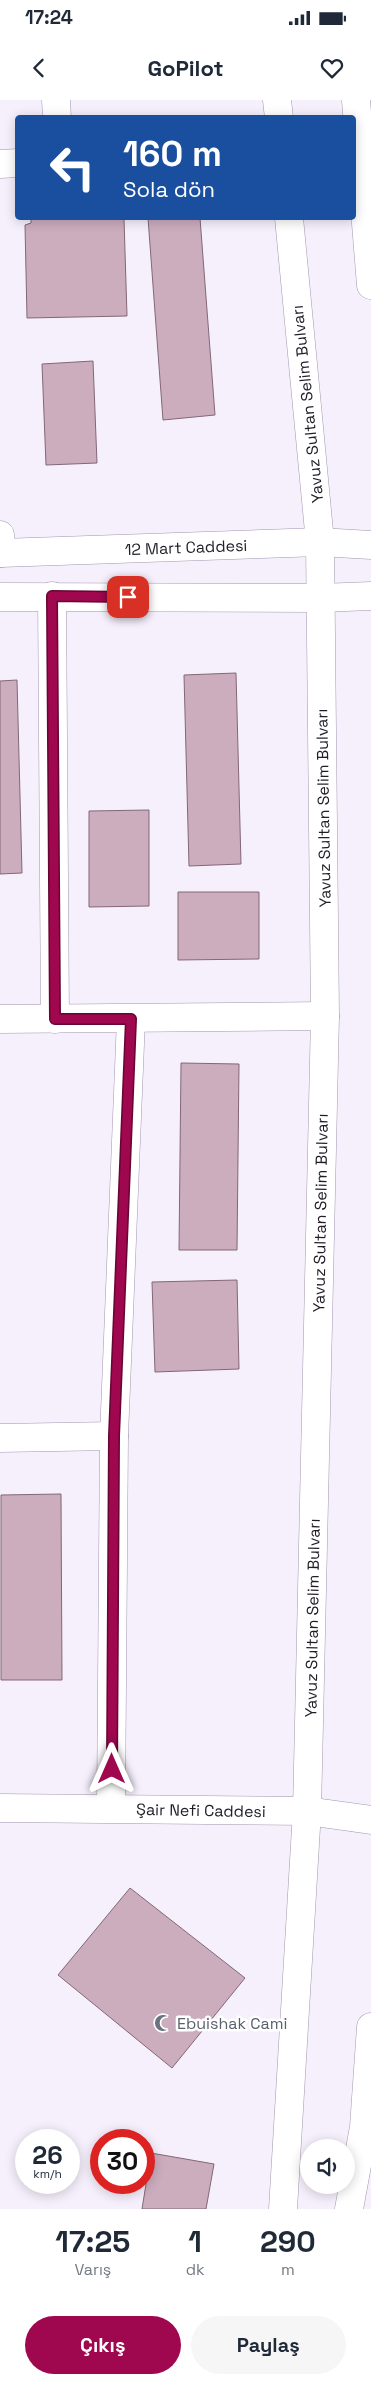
<!DOCTYPE html>
<html lang="tr">
<meta charset="utf-8">
<style>
body{margin:0;font-family:"Space Grotesk",sans-serif;background:#f6f6f7;color:#1f2937;height:100vh;display:flex;flex-direction:column;font-size:19px;white-space:nowrap}
*{box-sizing:border-box;margin:0}
p{font-size:16px;color:#747a83}
.icon{flex:none;width:28px;height:28px;fill:none;stroke:currentColor;stroke-width:2;stroke-linecap:round;stroke-linejoin:round}
.map{position:relative;height:2109px;overflow:hidden}
.drawer{display:flex;flex-direction:column;background:#fff;flex:1}
.drawer>*{flex:none}
.banner{position:absolute;left:15px;top:15px;width:341px;height:105px;border-radius:5px;box-shadow:0 2px 12px #0003;background:#1a4fa0;color:#fff;overflow:hidden}
.controls{position:absolute;left:300px;top:2039px;display:grid;gap:10px}
.controls a{display:grid;place-items:center;width:55px;height:55px;border-radius:50%;background:#fff;box-shadow:0 2px 12px #0003;font-size:25px}
.speed{position:absolute;left:15px;top:2029px;display:flex;gap:10px;font-size:25px;font-weight:700;text-align:center}
.speed>*{display:grid;place-content:center;width:65px;height:65px;border-radius:50%;background:#fff;box-shadow:0 2px 12px #0003;line-height:1}
.speed small{font-size:12px;font-weight:400}
.speed .limit{border:8px solid #d22;background:#fff;color:#111}
.pin{position:absolute;display:grid;place-items:center;width:42px;height:42px;color:#fff;margin:-21px;border-radius:10px;box-shadow:0 2px 8px #0006}
.me{position:absolute;width:55px;margin:-28px;rotate:0deg;stroke-linejoin:round;filter:drop-shadow(0 0 4px #0008)}
.turn{display:flex;align-items:center;gap:18px;height:105px;padding:0 25px;font-size:22px}
.turn .icon{width:65px;height:65px;stroke-width:2.5}
.turn b{display:block;font-size:35px;line-height:42px}
.eta{display:flex;justify-content:space-evenly;align-items:center;height:85px;text-align:center}
.eta b{font-size:30px;font-weight:700;line-height:35px}
.action{display:flex;gap:10px;margin-top:auto;padding:10px 25px}
.action a{flex:1;height:58px;border-radius:30px;background:#9f074e;color:#fff;font-size:20px;font-weight:700;line-height:58px;text-align:center}
.action a+a{background:#f6f6f7;color:#1f2937}
.status{display:flex;justify-content:space-between;align-items:center;height:35px;padding:0 25px;background:#fff;direction:ltr}
.status svg{height:14px;fill:currentColor}
header{display:flex;justify-content:space-between;align-items:center;height:65px;padding:0 25px;background:#fff;font-size:22px;font-weight:700}
.map>svg:first-child{display:block}
.building{fill:#ccadbe;stroke:#836776}
.lines{fill:none;stroke-linecap:round;stroke-linejoin:round}
.minor-casing{stroke:#a396b0;stroke-width:29}
.tertiary-casing{stroke:#a396b0;stroke-width:29}
.secondary-casing{stroke:#a396b0;stroke-width:29}
.minor{stroke:#fff;stroke-width:28}
.tertiary{stroke:#fff;stroke-width:28}
.secondary{stroke:#fff;stroke-width:28}
.route-casing{stroke:#670533;stroke-width:12}
.route{stroke:#9f074e;stroke-width:9}
.labels{text-anchor:middle;stroke-width:5;stroke-linejoin:round;paint-order:stroke}
.street-label{font-size:16px;fill:#211c26;stroke:#fff}
.worship-label{font-size:16px;fill:#5b616d;stroke:#fff;text-anchor:start}
</style>
<div class="status"><b>17:24</b><svg viewBox="0 0 49 12"><path d="M0 12V9h3v3zM5 12V6h3v6zM10 12V3h3v9zM15 12V0h3v12zM26 1h20v11H26zM47 4h2v5h-2z"/></svg></div>
<header><svg class="icon" aria-label="back" viewBox="0 0 24 24"><path d="M15 5l-7 7 7 7"/></svg>GoPilot<svg class="icon" aria-label="heart" viewBox="0 0 24 24"><path d="M12 20l-8-8c-3-5 5-10 8-4 3-6 11-1 8 4z"/></svg></header>
<div class="map">
<svg width="371" height="2109" viewBox="0 0 371 2109">
<rect width="100%" height="100%" fill="#f6f0fc"/>
<g class="building">
<path d="M31 118 124 119 127 216 27 218 25 125 31 123Z"/>
<path d="M148 118H200L215 315 163 320Z"/>
<path d="M93 261 97 363 46 365 42 264Z"/>
<path d="M236 573 241 764 189 766 184 575Z"/>
<path d="M17 580 22 773 0 774V581Z"/>
<path d="M149 710V806L89 807V711Z"/>
<path d="M178 792H259V859L178 860Z"/>
<path d="M181 963 239 964 237 1150H179Z"/>
<path d="M237 1180 239 1269 155 1272 152 1182Z"/>
<path d="M61 1394 62 1580H1V1395Z"/>
<path d="M130 1788 245 1878 172 1968 58 1875Z"/>
<path d="M151 2053 214 2064 206 2109H142Z"/>
</g>
<g class="lines">
<g class="minor-casing">
<g id="minor">
<path d="M56 0 57 18"/>
<path d="M0 64 18 63"/>
<path d="M0 435 1 453"/>
<path d="M52 496 55 919"/>
<path d="M0 919 325 916"/>
<path d="M0 1338 114 1336"/>
<path d="M111 1708 114 1336 131 919"/>
</g>
</g>
<g class="tertiary-casing">
<g id="tertiary">
<path d="M0 453 320 442 371 445"/>
<path d="M0 497 321 498 371 496"/>
<path d="M0 1708 307 1711 371 1720"/>
</g>
</g>
<g class="secondary-casing">
<g id="secondary">
<path d="M277 0 279 18"/>
<path d="M356 0 371 185"/>
<path d="M283 2109 307 1711 325 916 320 442 289 118"/>
<path d="M349 2109 364 2027 371 1927"/>
</g>
</g>
<use href="#minor" class="minor"/>
<use href="#tertiary" class="tertiary"/>
<use href="#secondary" class="secondary"/>
</g>
<g class="lines">
<g class="route-casing">
<path id="route" d="M112 1669 114 1336 131 919H55L52 496 128 497"/>
</g>
<use href="#route" class="route"/>
</g>
<defs>
<g id="mosque-bare" transform="scale(1.35)"><path d="M3.5-4.9A6 6 0 1 0 3.5 4.9A5 5 0 1 1 3.5-4.9Z" fill="#6b7280" stroke="#fff" stroke-width="2.5" paint-order="stroke"/></g>
</defs>
<g fill-rule="evenodd">
<use href="#mosque-bare" x="163" y="1923"/>
</g>
<g class="labels">
<g class="street-label">
<text transform="translate(307 304) rotate(-96)" y="6">Yavuz Sultan Selim Bulvarı</text>
<text transform="translate(186 447) rotate(-2)" y="6">12 Mart Caddesi</text>
<text transform="translate(323 708) rotate(-91)" y="6">Yavuz Sultan Selim Bulvarı</text>
<text transform="translate(320 1113) rotate(-89)" y="6">Yavuz Sultan Selim Bulvarı</text>
<text transform="translate(312 1518) rotate(-89)" y="6">Yavuz Sultan Selim Bulvarı</text>
<text transform="translate(201 1710) rotate(1)" y="6">Şair Nefi Caddesi</text>
</g>
<g class="worship-label">
<text x="177" y="1929">Ebuishak Cami</text>
</g>
</g>
</svg>
<div class="controls">
<a><svg class="icon" aria-label="sound" viewBox="0 0 24 24"><path d="M4 9h4l5-4v14l-5-4H4zM17 9q2 3 0 6"/></svg></a>
</div>
<div class="speed"><div>26<small>km/h</small></div><div class="limit">30</div></div>
<div class="pin" style="left:128px;top:497px;background:#d93025"><svg class="icon" aria-label="arrive" viewBox="0 0 24 24"><path d="M6 21V4h12l-3 4 3 4H6"/></svg></div>
<svg class="me" style="left:112px;top:1669px" viewBox="-20 -20 40 40"><path d="M0-17L14 15 0 8-14 15z" fill="#9f074e" stroke="#fff" stroke-width="4"/></svg>
<div class="banner">
<div class="turn"><svg class="icon" aria-label="left" viewBox="0 0 24 24"><path d="M17 20v-9H6M10 6l-5 5 5 5"/></svg><div><b>160 m</b>Sola dön</div></div>
</div>
</div>
<section class="drawer">
<div class="eta">
<div><b>17:25</b><p>Varış</p></div>
<div><b>1</b><p>dk</p></div>
<div><b>290</b><p>m</p></div>
</div>
<div class="action"><a>Çıkış</a><a>Paylaş</a></div>
</section>
